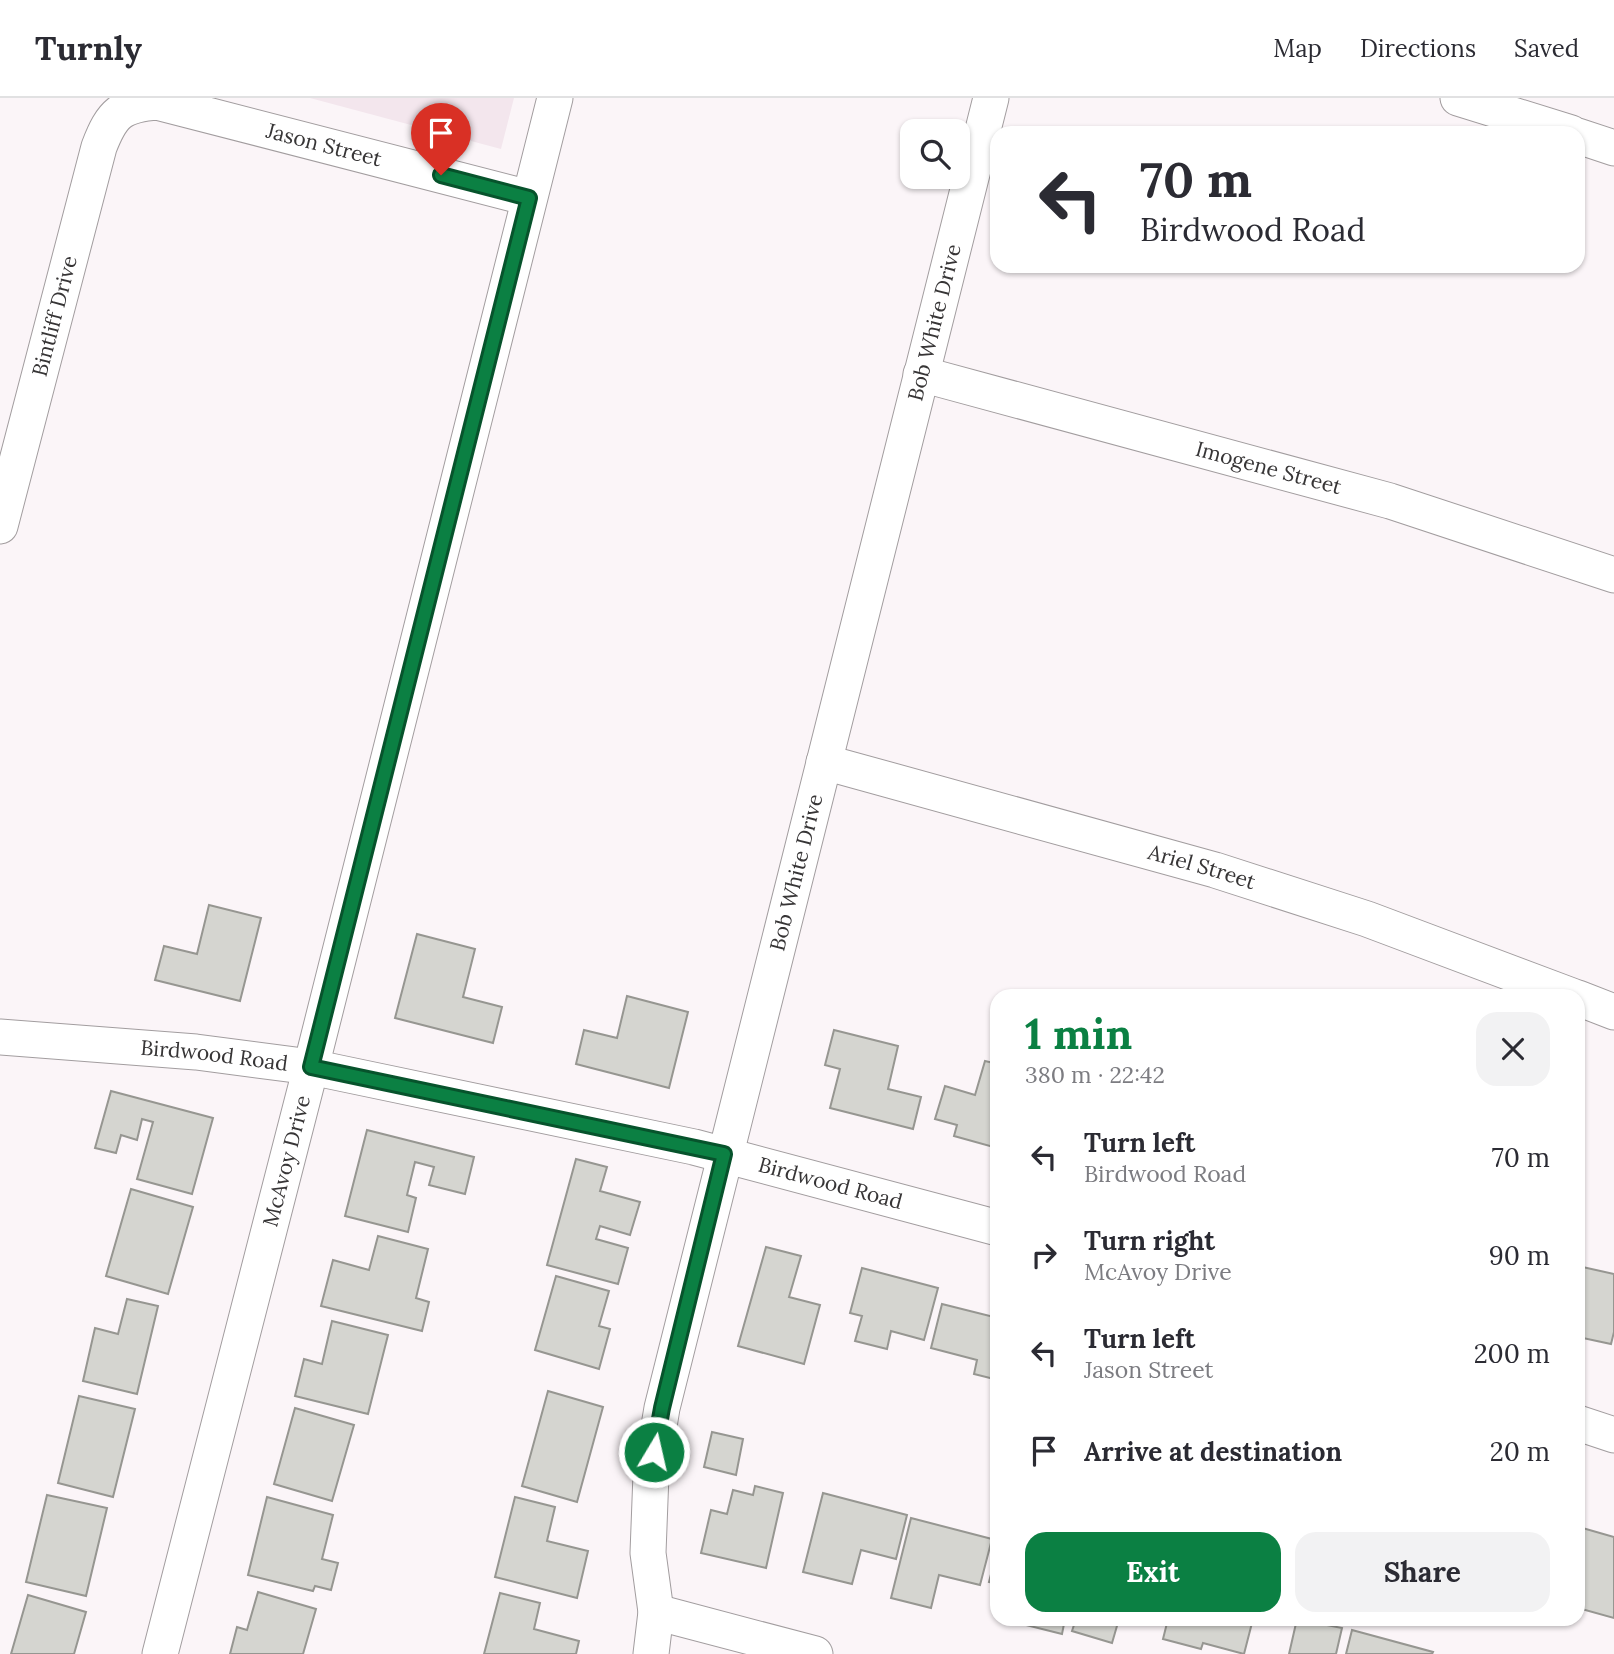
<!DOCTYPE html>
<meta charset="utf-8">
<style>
body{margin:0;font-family:Lora,serif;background:#f2f2f3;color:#2b2b33;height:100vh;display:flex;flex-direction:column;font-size:26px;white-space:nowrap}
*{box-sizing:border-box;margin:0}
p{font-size:23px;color:#7c7c81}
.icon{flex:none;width:38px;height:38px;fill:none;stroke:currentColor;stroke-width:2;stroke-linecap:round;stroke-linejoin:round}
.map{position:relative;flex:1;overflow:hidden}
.side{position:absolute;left:990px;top:891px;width:595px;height:637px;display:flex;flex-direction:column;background:#fff;border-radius:21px;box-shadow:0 2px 5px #0004}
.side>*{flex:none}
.top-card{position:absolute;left:990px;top:28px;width:595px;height:147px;border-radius:21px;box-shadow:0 2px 5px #0004;background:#fff;color:#2b2b33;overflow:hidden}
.controls{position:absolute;left:900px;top:21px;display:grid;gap:14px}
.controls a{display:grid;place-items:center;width:70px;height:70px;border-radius:14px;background:#fff;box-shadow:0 2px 5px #0004;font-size:35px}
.pin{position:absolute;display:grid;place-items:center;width:60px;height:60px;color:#fff;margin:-72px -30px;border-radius:50% 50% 50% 0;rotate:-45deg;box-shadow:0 0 7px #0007}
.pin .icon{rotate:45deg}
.me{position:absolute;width:77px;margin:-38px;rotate:9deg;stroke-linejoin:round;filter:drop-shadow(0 0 5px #0008)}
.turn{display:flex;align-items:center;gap:24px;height:147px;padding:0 35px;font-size:32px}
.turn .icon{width:91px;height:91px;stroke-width:2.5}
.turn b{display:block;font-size:49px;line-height:60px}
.round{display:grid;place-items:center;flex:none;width:74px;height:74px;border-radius:21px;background:#f2f2f3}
.head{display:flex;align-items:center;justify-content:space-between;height:119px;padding:0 35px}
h1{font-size:42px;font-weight:700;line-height:52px;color:#0b8043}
.action{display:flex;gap:14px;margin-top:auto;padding:14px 35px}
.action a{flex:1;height:80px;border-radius:21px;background:#0b8043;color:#fff;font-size:28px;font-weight:700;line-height:80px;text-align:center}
.action a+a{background:#f2f2f3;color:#2b2b33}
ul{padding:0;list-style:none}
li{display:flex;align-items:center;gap:21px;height:98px;padding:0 35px}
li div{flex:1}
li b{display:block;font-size:26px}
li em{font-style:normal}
header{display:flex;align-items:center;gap:42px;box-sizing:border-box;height:98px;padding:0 35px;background:#fff;border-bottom:2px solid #e1e1e2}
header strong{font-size:33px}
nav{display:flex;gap:38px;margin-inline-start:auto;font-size:24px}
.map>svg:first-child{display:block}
.built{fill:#f3e6ed}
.building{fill:#d5d5d0;stroke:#969691;stroke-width:2}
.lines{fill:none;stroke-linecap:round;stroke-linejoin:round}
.street-casing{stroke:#a29d9f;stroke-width:37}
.street{stroke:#fff;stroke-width:35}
.route-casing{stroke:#07532c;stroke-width:18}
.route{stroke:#0b8043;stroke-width:12}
.labels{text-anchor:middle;stroke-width:5;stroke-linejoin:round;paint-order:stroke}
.street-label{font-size:21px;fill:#373536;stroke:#fff}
</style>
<header>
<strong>Turnly</strong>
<nav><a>Map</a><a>Directions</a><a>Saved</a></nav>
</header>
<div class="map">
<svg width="1614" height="1556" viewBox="0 0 1614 1556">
<rect width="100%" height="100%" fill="#fbf5f8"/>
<path class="built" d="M310 0H514L501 51Z"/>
<g class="building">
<path d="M209 807 261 820 240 903 155 882 164 848 197 856Z"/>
<path d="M417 836 475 851 463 899 502 909 493 945 395 920Z"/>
<path d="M627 898 688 914 669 990 576 966 584 932 617 940Z"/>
<path d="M834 932 898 948 888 991 921 999 913 1031 830 1010 840 971 825 967Z"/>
<path d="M985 963 998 966 997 1050 954 1038 957 1027 935 1021 945 988 975 997Z"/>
<path d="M111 993 213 1020 192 1096 137 1081 153 1024 142 1021 137 1042 121 1037 116 1055 95 1050Z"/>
<path d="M367 1032 474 1059 465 1096 429 1087 434 1069 415 1064 407 1097 416 1100 408 1134 345 1118Z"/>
<path d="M576 1061 607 1069 600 1093 640 1104 630 1137 600 1128 596 1141 628 1150 618 1186 547 1167Z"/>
<path d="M131 1091 193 1109 168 1196 106 1178Z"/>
<path d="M378 1138 428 1151 416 1200 429 1204 422 1233 321 1208 333 1162 369 1172Z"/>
<path d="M766 1149 801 1158 789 1199 820 1207 804 1266 738 1248Z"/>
<path d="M1578 1168 1614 1176V1234L1611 1246 1578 1239Z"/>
<path d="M862 1170 938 1190 924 1242 891 1233 887 1251 855 1243 862 1218 850 1215Z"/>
<path d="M556 1178 609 1193 599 1228 610 1231 599 1271 535 1252Z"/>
<path d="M127 1201 158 1208 137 1296 83 1283 95 1230 118 1236Z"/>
<path d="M942 1206 998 1220V1282L974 1276 977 1262 931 1250Z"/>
<path d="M332 1223 388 1237 368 1316 295 1298 304 1261 322 1266Z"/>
<path d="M548 1293 603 1309 577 1404 522 1388Z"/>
<path d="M79 1298 135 1311 113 1399 58 1385Z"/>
<path d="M295 1310 354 1327 332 1403 274 1386Z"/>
<path d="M712 1334 743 1341 736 1377 704 1369Z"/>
<path d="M755 1388 783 1395 766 1470 701 1455 711 1412 727 1416 733 1392 753 1397Z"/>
<path d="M823 1395 907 1417 896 1461 861 1452 852 1486 803 1474Z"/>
<path d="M47 1397 107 1410 86 1498 26 1484Z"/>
<path d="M267 1399 333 1417 322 1461 338 1465 331 1492 315 1488 313 1493 248 1477Z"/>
<path d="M515 1399 555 1409 547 1443 588 1453 577 1500 495 1479Z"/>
<path d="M911 1420 992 1441 980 1487 939 1477 931 1510 891 1500Z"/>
<path d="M1579 1429 1614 1439V1520L1578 1510Z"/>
<path d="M998 1449V1486L989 1484Z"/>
<path d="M258 1494 316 1511 303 1556H230L237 1529 247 1532Z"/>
<path d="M500 1495 540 1505 534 1531 579 1543 576 1556H484Z"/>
<path d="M28 1497 86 1514 74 1556H11Z"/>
<path d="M1015 1521H1065L1062 1536 1014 1524Z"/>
<path d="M1076 1521H1119L1112 1545 1072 1533Z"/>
<path d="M1168 1521H1253L1244 1556 1203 1545 1201 1551 1163 1541Z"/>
<path d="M1297 1521 1342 1530 1336 1556H1289Z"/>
<path d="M1352 1532 1433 1554 1432 1556H1346Z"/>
</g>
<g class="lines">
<g class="street-casing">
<g id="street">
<path d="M1458 0 1571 35"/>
<path d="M1578 38 1614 50"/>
<path id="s1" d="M921 276 1390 403 1614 477"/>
<path id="s2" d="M0 428 99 49C112 15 121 7 157 4L529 100"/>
<path id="s3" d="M824 664 1215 772 1367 821 1572 898"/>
<path d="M1578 900 1614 914"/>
<path id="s4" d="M0 939 196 954 311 969 694 1049 998 1130"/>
<path d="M1578 1325 1614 1337"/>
<path d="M656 1514 815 1556"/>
<path id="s5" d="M160 1556 311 969 555 0"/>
<path id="s6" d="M651 1556 656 1514 648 1455 651 1376 662 1310 991 0"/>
</g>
</g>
<use href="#street" class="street"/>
</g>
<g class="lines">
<g class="route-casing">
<path id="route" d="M441 77 529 100 311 969 724 1056 662 1310 654 1354"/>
</g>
<use href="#route" class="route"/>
</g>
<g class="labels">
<g class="street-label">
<text dy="7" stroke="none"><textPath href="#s2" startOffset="644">Jason Street</textPath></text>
<text dy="7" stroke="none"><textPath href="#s2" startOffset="217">Bintliff Drive</textPath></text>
<text dy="7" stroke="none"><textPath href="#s6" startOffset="1367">Bob White Drive</textPath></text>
<text dy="7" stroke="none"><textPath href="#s1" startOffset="360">Imogene Street</textPath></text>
<text dy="7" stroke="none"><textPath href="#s3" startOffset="392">Ariel Street</textPath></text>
<text dy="7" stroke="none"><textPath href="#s6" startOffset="800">Bob White Drive</textPath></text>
<text dy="7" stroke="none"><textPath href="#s4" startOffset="215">Birdwood Road</textPath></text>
<text dy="7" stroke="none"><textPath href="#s5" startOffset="509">McAvoy Drive</textPath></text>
<text dy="7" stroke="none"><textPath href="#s4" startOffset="845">Birdwood Road</textPath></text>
</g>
</g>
</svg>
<div class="controls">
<a><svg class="icon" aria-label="search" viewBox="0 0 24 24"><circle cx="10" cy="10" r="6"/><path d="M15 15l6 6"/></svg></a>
</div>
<div class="pin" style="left:441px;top:77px;background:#d93025"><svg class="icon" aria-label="arrive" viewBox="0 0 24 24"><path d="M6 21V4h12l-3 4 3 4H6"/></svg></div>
<svg class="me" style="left:654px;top:1354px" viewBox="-20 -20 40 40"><circle r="17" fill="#0b8043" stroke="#fff" stroke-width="3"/><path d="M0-11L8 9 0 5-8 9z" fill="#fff"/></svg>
<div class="top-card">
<div class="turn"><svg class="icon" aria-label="left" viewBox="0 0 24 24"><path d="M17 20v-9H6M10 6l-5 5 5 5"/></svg><div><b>70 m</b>Birdwood Road</div></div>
</div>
<section class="side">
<div class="head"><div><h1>1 min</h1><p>380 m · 22:42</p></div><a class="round"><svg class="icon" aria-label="close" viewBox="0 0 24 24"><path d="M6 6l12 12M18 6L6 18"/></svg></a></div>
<ul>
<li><svg class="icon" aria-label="left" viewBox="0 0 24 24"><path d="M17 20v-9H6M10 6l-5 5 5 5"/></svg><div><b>Turn left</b><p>Birdwood Road</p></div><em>70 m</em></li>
<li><svg class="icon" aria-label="right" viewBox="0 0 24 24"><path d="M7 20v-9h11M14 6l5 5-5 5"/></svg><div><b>Turn right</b><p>McAvoy Drive</p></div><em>90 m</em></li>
<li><svg class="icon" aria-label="left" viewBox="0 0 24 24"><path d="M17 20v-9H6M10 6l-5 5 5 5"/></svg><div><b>Turn left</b><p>Jason Street</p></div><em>200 m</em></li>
<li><svg class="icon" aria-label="arrive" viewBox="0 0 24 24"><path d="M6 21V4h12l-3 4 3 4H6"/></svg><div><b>Arrive at destination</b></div><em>20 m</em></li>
</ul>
<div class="action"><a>Exit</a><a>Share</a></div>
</section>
</div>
